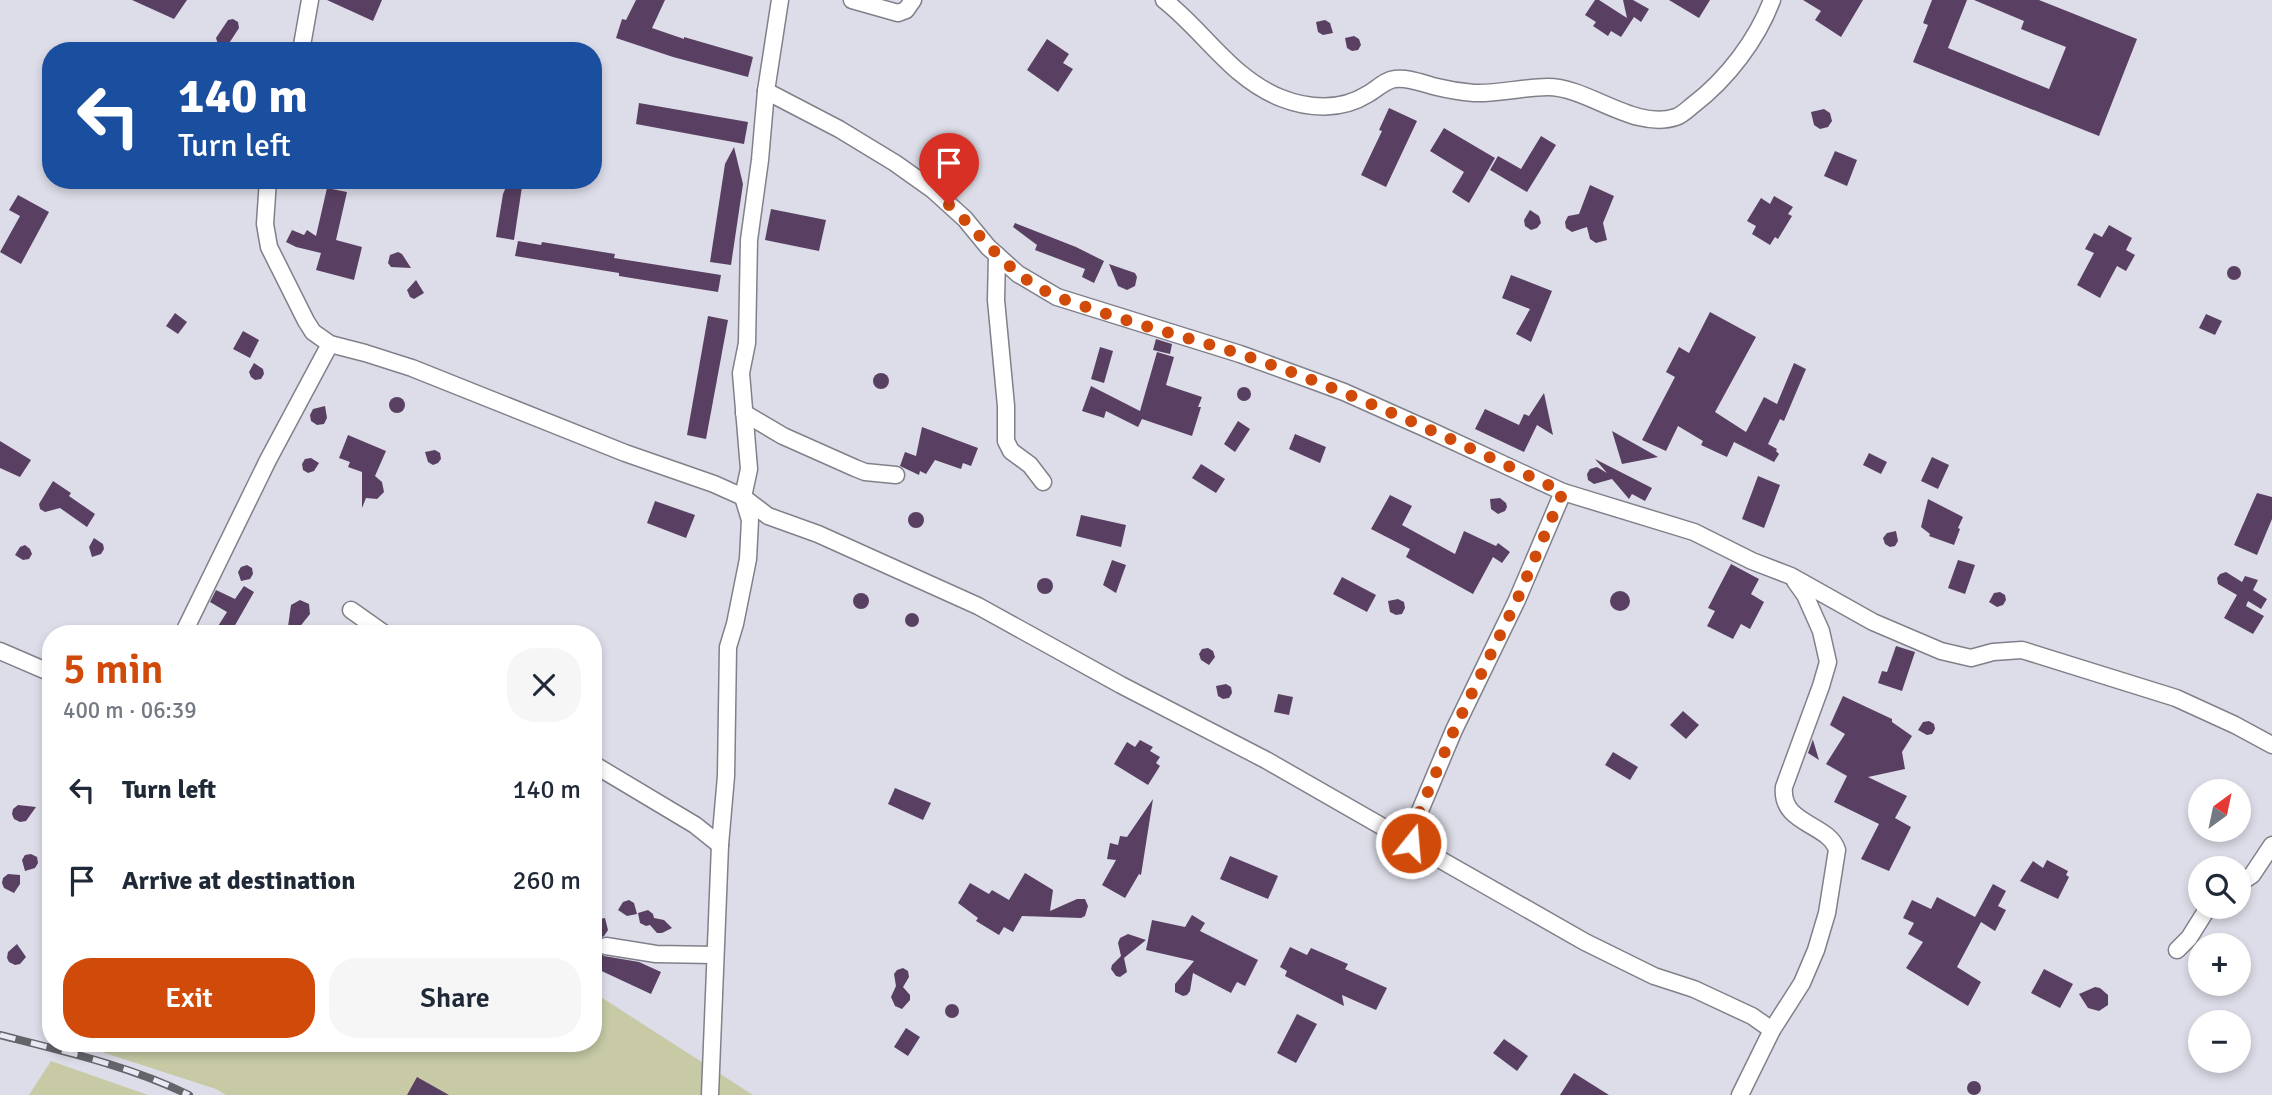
<!DOCTYPE html>
<meta charset="utf-8">
<style>
body{margin:0;font-family:Signika,sans-serif;background:#f6f6f7;color:#1f2937;height:100vh;display:flex;flex-direction:column;font-size:26px;white-space:nowrap}
*{box-sizing:border-box;margin:0}
p{font-size:23px;color:#747a83}
.icon{flex:none;width:38px;height:38px;fill:none;stroke:currentColor;stroke-width:2;stroke-linecap:round;stroke-linejoin:round}
.map{position:relative;flex:1;overflow:hidden}
.drawer{position:absolute;left:42px;top:625px;width:560px;height:427px;display:flex;flex-direction:column;background:#fff;border-radius:28px;box-shadow:0 4px 10px #0003}
.drawer>*{flex:none}
.banner{position:absolute;left:42px;top:42px;width:560px;height:147px;border-radius:28px;box-shadow:0 4px 10px #0003;background:#1a4fa0;color:#fff;overflow:hidden}
.needle{width:46px;rotate:33deg}
.tools{position:absolute;left:2188px;top:779px;display:grid;gap:14px}
.tools a{display:grid;place-items:center;width:63px;height:63px;border-radius:50%;background:#fff;box-shadow:0 4px 10px #0003;font-size:35px}
.pin{position:absolute;display:grid;place-items:center;width:60px;height:60px;color:#fff;margin:-72px -30px;border-radius:50% 50% 50% 0;rotate:-45deg;box-shadow:0 0 7px #0007}
.pin .icon{rotate:45deg}
.me{position:absolute;width:77px;margin:-38px;rotate:17deg;stroke-linejoin:round;filter:drop-shadow(0 0 5px #0008)}
.turn{display:flex;align-items:center;gap:24px;height:147px;padding:0 21px;font-size:32px}
.turn .icon{width:91px;height:91px;stroke-width:2.5}
.turn b{display:block;font-size:49px;line-height:60px}
.round{display:grid;place-items:center;flex:none;width:74px;height:74px;border-radius:28px;background:#f6f6f7}
.summary{display:flex;align-items:center;justify-content:space-between;height:119px;padding:0 21px}
h1{font-size:42px;font-weight:600;line-height:52px;color:#d04b0a}
.cta{display:flex;gap:14px;margin-top:auto;padding:14px 21px}
.cta a{flex:1;height:80px;border-radius:28px;background:#d04b0a;color:#fff;font-size:28px;font-weight:600;line-height:80px;text-align:center}
.cta a+a{background:#f6f6f7;color:#1f2937}
ul{padding:0;list-style:none}
li{display:flex;align-items:center;gap:21px;height:91px;padding:0 21px}
li div{flex:1}
li b{display:block;font-size:26px}
li em{font-style:normal}
.map>svg:first-child{display:block}
.green{fill:#c7caa5}
.building{fill:#594062}
.lines{fill:none;stroke-linecap:round;stroke-linejoin:round}
.street-casing{stroke:#80808b;stroke-width:19}
.street{stroke:#fff;stroke-width:16}
.rail-casing{stroke:#64646b;stroke-width:8}
.rail{stroke:#eaeaf6;stroke-width:5;stroke-dasharray:16;stroke-linecap:butt}
.route{stroke:#d04b0a;stroke-width:12;stroke-dasharray:0 21.6}
</style>
<div class="map">
<svg width="2272" height="1095" viewBox="0 0 2272 1095">
<rect width="100%" height="100%" fill="#dddde9"/>
<g class="green">
<path d="M593 992 753 1095H226L216 1089 74 1043H593Z"/>
<path d="M51 1061 148 1095H29Z"/>
</g>
<g class="building">
<path d="M132 0H187L174 19Z"/>
<path d="M327 0H382L373 21Z"/>
<path d="M636 0H665L652 28 684 39V37L753 57 748 77 673 57 616 38 622 19 626 20Z"/>
<path d="M1595 0H1599L1627 18 1623 0H1633L1649 9 1641 22 1634 17 1621 37 1611 31 1608 36 1593 26 1596 22 1585 15Z"/>
<path d="M1669 0H1710L1699 18Z"/>
<path d="M1803 0H1863L1841 37 1815 20 1821 11Z"/>
<path d="M1932 0H1967L1948 48 2049 89 2066 47 2021 29 2024 21 1974 0H2039L2137 39 2099 136 1913 62 1928 25 1923 23Z"/>
<path d="M233 19 238 22 239 28 224 51H220L216 38 228 20Z"/>
<path d="M1325 20 1330 23 1333 33 1323 35 1318 32 1316 22Z"/>
<path d="M1354 36 1359 39 1361 45 1358 50 1352 51 1347 48 1345 38Z"/>
<path d="M1047 39 1069 54 1063 63 1073 69 1058 92 1027 70Z"/>
<path d="M639 103 748 122 744 144 636 124Z"/>
<path d="M1389 108 1417 121 1386 187 1361 175 1382 131 1379 130Z"/>
<path d="M1824 109 1830 113 1832 121 1828 127 1820 129 1814 125 1811 112Z"/>
<path d="M1444 128 1495 158 1469 203 1452 192 1464 172 1430 151Z"/>
<path d="M1541 136 1556 145 1527 192 1490 170 1498 156 1521 169Z"/>
<path d="M734 147 743 184 731 265 710 262 725 164Z"/>
<path d="M1835 151 1857 160 1847 186 1824 176Z"/>
<path d="M509 180H523L514 240 496 237 503 194Z"/>
<path d="M1590 185 1614 196 1603 223 1607 240 1596 243 1590 239 1587 227 1572 232 1566 228 1565 222 1568 216 1579 214Z"/>
<path d="M327 188 347 192 336 240 362 247 354 280 316 270 321 253 296 247 286 242 292 230 304 235 307 230 316 236Z"/>
<path d="M18 195 49 212 21 264 0 252 20 216 9 210Z"/>
<path d="M1774 196 1793 207 1788 214 1792 216 1778 239 1775 237 1770 245 1752 234 1756 226 1747 221 1761 198 1770 204Z"/>
<path d="M771 209 826 220 819 251 765 240Z"/>
<path d="M1530 210 1539 216 1541 223 1537 228 1531 230 1525 226 1524 220Z"/>
<path d="M1015 223 1076 247 1104 261 1094 283 1082 277 1085 269 1035 250 1037 245 1013 227Z"/>
<path d="M2109 225 2132 238 2126 250 2135 255 2126 271 2117 266 2100 298 2077 285 2094 253 2085 249 2094 233 2102 237Z"/>
<path d="M518 241 541 245 542 242 615 254 614 258 721 275 718 292 619 276V273L515 256Z"/>
<path d="M398 252 402 254 411 268 391 267 388 263 390 255Z"/>
<path d="M1109 264 1135 273 1137 277 1135 286 1127 290 1118 286Z"/>
<circle cx="2234" cy="273" r="7"/>
<path d="M1511 275 1552 291 1531 342 1516 334 1530 309 1502 298Z"/>
<path d="M416 280 424 293 414 299 410 297 407 290Z"/>
<path d="M1710 312 1756 337 1715 412 1746 432 1764 397 1777 404 1794 363 1806 369 1784 421 1780 419 1768 444 1777 449 1776 451 1779 454 1774 462 1734 442 1727 457 1701 445 1703 441 1678 426 1666 451 1642 440 1675 377 1666 372 1679 347 1689 353Z"/>
<path d="M175 313 187 322 178 334 166 326Z"/>
<path d="M2206 314 2222 321 2215 335 2199 328Z"/>
<path d="M708 316 728 320 706 439 687 435Z"/>
<path d="M243 331 259 340 250 358 233 349Z"/>
<path d="M1156 339 1172 344 1170 354 1153 350Z"/>
<path d="M1100 347 1113 351 1104 383 1091 379Z"/>
<path d="M1157 352 1174 357 1166 385 1202 397 1198 407H1201L1192 436 1142 419 1138 427 1106 411 1104 418 1082 411 1091 386 1140 411Z"/>
<path d="M254 363 263 369 264 374 261 379 255 380 251 377 249 372Z"/>
<circle cx="881" cy="381" r="8"/>
<circle cx="1244" cy="394" r="7"/>
<path d="M1544 393 1553 435 1537 425 1524 452 1475 429 1485 409 1519 425 1524 414 1529 416Z"/>
<circle cx="397" cy="405" r="8"/>
<path d="M325 406 327 418 324 424 317 425 311 421 310 415 313 409Z"/>
<path d="M1238 421 1250 429 1235 452 1224 444Z"/>
<path d="M922 427 978 448 971 466 963 463 961 469 935 460 926 474 920 471 919 475 900 466 905 452 916 456Z"/>
<path d="M1612 431 1658 457 1622 464Z"/>
<path d="M1295 434 1326 447 1320 463 1289 449Z"/>
<path d="M348 435 386 451 375 476 382 482 384 492 377 499 366 498 362 508V472L348 467 350 462 339 458Z"/>
<path d="M0 441 31 460 20 477 0 468Z"/>
<path d="M435 450 440 453 441 459 438 463 433 465 428 462 425 452Z"/>
<path d="M1869 453 1887 462 1881 474 1863 465Z"/>
<path d="M1932 457 1949 465 1938 489 1921 481Z"/>
<path d="M311 458 319 463 314 471 308 473 303 470 302 464 305 459Z"/>
<path d="M1595 459 1652 488 1645 501 1632 494 1629 499 1612 479 1594 484 1588 480 1587 474 1590 469 1597 467 1607 473Z"/>
<path d="M1201 464 1225 479 1216 493 1192 478Z"/>
<path d="M1758 476 1780 485 1764 528 1742 519Z"/>
<path d="M53 481 71 493 69 496 95 514 87 527 60 508 45 512 40 509 39 504Z"/>
<path d="M2257 493 2272 497V519L2257 555 2234 545Z"/>
<path d="M1390 495 1412 506 1402 525 1455 554 1464 531 1496 546 1498 543 1510 552 1502 563 1493 557 1473 594 1406 557 1410 549 1371 529Z"/>
<path d="M1500 498 1506 503 1507 507 1505 511 1498 514 1491 509 1490 499Z"/>
<path d="M1928 499 1963 517 1958 528 1960 529 1954 545 1929 536 1930 534 1921 527Z"/>
<path d="M655 501 695 515 686 538 647 523Z"/>
<circle cx="916" cy="520" r="8"/>
<path d="M1081 515 1126 525 1121 547 1076 536Z"/>
<path d="M1896 531 1898 541 1895 546 1890 547 1885 544 1883 538 1887 533Z"/>
<path d="M94 538 103 544 104 549 101 554 92 557 89 547Z"/>
<path d="M25 545 30 549 32 554 29 559 23 560 15 555 20 547Z"/>
<path d="M1112 560 1126 565 1116 593 1103 585Z"/>
<path d="M1958 560 1975 565 1965 594 1948 588Z"/>
<path d="M1731 564 1759 579 1751 594 1764 602 1750 629 1741 624 1733 639 1707 626 1715 611 1708 608Z"/>
<path d="M247 565 252 568 253 574 250 579 241 581 238 572 241 567Z"/>
<path d="M2226 572 2242 582 2245 576 2258 580 2253 590 2267 599 2261 609 2248 601 2246 606 2264 616 2253 634 2224 618 2237 595 2218 584 2217 578 2220 574Z"/>
<path d="M1342 577 1376 595 1367 612 1333 594Z"/>
<circle cx="1045" cy="586" r="8"/>
<path d="M244 586 254 592 230 634H213L227 612 210 602 216 590 235 599Z"/>
<circle cx="1620" cy="601" r="10"/>
<path d="M2000 592 2005 595 2006 600 2003 605 1997 607 1989 602 1994 593Z"/>
<circle cx="861" cy="601" r="8"/>
<path d="M1398 599 1404 602 1405 608 1402 614 1396 615 1390 612 1388 601Z"/>
<path d="M300 600 309 604 310 614 294 634H287L291 605Z"/>
<circle cx="912" cy="620" r="7"/>
<path d="M1896 646 1915 652 1902 691 1878 683 1882 671 1887 672Z"/>
<path d="M1208 648 1213 651 1215 657 1209 665 1201 660 1199 654 1202 649Z"/>
<path d="M1226 684 1231 687 1232 693 1229 698 1223 699 1218 696 1216 686Z"/>
<path d="M1278 694 1293 697 1289 715 1274 712Z"/>
<path d="M1843 696 1892 719V722L1912 736 1902 752 1905 769 1868 777 1907 796 1895 818 1911 827 1889 871 1861 859 1879 824 1834 802 1847 776 1826 764 1845 734 1830 725Z"/>
<path d="M1683 711 1699 725 1686 739 1670 725Z"/>
<path d="M1929 721 1934 724 1935 729 1932 734 1927 735 1918 730 1923 722Z"/>
<path d="M1813 739V740L1819 760 1808 753Z"/>
<path d="M1140 740 1153 747 1150 751 1160 757 1156 763 1160 766 1148 785 1114 764 1127 742 1135 747Z"/>
<path d="M1613 752 1638 767 1630 780 1605 765Z"/>
<path d="M895 788 931 803 923 820 888 804Z"/>
<path d="M1153 799 1141 875 1139 874 1125 898 1102 885 1116 860 1107 859 1110 843 1118 845 1120 836 1127 837Z"/>
<path d="M18 805 36 807 26 821 20 822 14 819 12 814 13 809Z"/>
<path d="M31 854 37 857 38 863 35 868 25 871 22 860 25 855Z"/>
<path d="M1230 856 1278 876 1268 899 1220 879Z"/>
<path d="M2047 860 2068 871 2066 875 2069 877 2058 899 2020 881 2033 861 2043 868Z"/>
<path d="M1025 873 1053 890 1050 911 1077 899H1085L1088 906 1085 916 1081 918 1022 916 1013 932 1004 927 999 935 976 921 978 918 958 903 970 883 989 894 992 890 1009 900Z"/>
<path d="M8 874 20 875V884L14 893 4 888 2 883 3 878Z"/>
<path d="M1993 884 2006 891 1998 906 2006 910 1995 931 1981 922 1957 967 1981 982 1968 1006 1906 968 1923 942 1908 934 1914 923 1903 918 1912 900 1931 909 1937 897 1975 917Z"/>
<path d="M629 900 634 903 637 914 627 916 618 910 623 902Z"/>
<path d="M648 910 653 914 654 918 664 920 672 928 662 933H657L650 925 646 926 640 923 638 913Z"/>
<path d="M1192 915 1205 923 1200 931 1258 960 1245 986 1237 982 1231 993 1193 973 1190 991 1187 995 1183 996 1175 992V984L1194 961 1146 950 1152 920 1185 927Z"/>
<path d="M605 918 608 930 604 936 597 940V950L604 956 639 962 661 972 651 994 593 967V920Z"/>
<path d="M1128 934 1146 940 1124 958 1127 972 1120 977 1116 976 1111 969 1112 965 1121 956 1118 943 1120 938Z"/>
<path d="M17 944 26 957 20 964 15 965 9 962 7 958 8 952Z"/>
<path d="M1290 947 1307 955 1311 948 1348 964 1345 969 1387 988 1376 1010 1342 995 1344 1006 1285 976 1287 971 1280 967Z"/>
<path d="M903 968 908 971 909 977 903 987 910 995V1000L902 1009 895 1006 891 997 896 986 894 974 897 970Z"/>
<path d="M2044 969 2073 984 2060 1008 2031 993Z"/>
<path d="M2095 987 2100 988 2108 995V1005L2099 1011 2088 1008 2079 994Z"/>
<circle cx="952" cy="1011" r="7"/>
<path d="M1297 1014 1317 1024 1296 1063 1277 1053Z"/>
<path d="M906 1028 920 1037 908 1056 894 1047Z"/>
<path d="M1504 1039 1528 1056 1517 1071 1493 1053Z"/>
<path d="M1574 1073 1609 1095H1560Z"/>
<path d="M417 1077 449 1095H407Z"/>
<circle cx="1974" cy="1088" r="7"/>
</g>
<g class="lines">
<g class="street-casing">
<g id="street">
<path d="M852 0 898 13 906 10 913 0"/>
<path d="M1164 0C1205 32 1231 78 1281 98 1309 109 1341 111 1368 94 1377 89 1385 80 1395 79 1409 77 1424 84 1437 87 1449 90 1462 92 1474 93 1499 94 1523 87 1548 87 1588 87 1634 131 1676 117 1682 115 1688 109 1693 105 1727 79 1757 40 1772 0"/>
<path d="M301 51 310 0"/>
<path d="M766 91 839 129 895 163 933 190 965 219 988 247 1018 274 1057 297 1240 354 1295 374 1344 392 1427 429 1563 492 1694 532 1752 561 1791 576 1873 622 1941 651 1971 658 1993 652 2022 650 2176 698 2235 725 2272 745"/>
<path d="M268 180 265 224 269 247 306 321 313 332 330 344 365 353 412 368 625 453 714 484 743 497 768 516 818 534 978 606 1121 685 1266 760 1411 843"/>
<path d="M997 255 996 300 1006 406V441L1011 451 1030 465 1043 482"/>
<path d="M744 413 783 436 855 468 865 472 896 475"/>
<path d="M1563 492 1517 600 1454 730 1414 825 1411 843 1585 942 1654 976 1694 989 1752 1016 1772 1030"/>
<path d="M351 610 385 634"/>
<path d="M183 634 268 460 330 344"/>
<path d="M0 651 51 673"/>
<path d="M593 764 695 825 720 845"/>
<path d="M2238 884 2252 875 2272 845"/>
<path d="M606 946 656 954 715 955"/>
<path d="M2177 950 2189 938 2209 906"/>
<path d="M710 1095 720 845 726 776 728 647 735 624 748 559 750 520 743 497 749 469 741 373 747 343 749 240 760 160 766 91 780 0"/>
<path d="M1740 1095 1772 1030 1802 983 1816 950 1827 913 1837 850C1829 823 1780 825 1784 787L1821 686 1828 662 1821 631 1805 595 1795 581"/>
</g>
</g>
<use href="#street" class="street"/>
<g class="rail-casing">
<path id="rail" d="M0 1035C63 1051 130 1066 189 1095"/>
</g>
<use href="#rail" class="rail"/>
</g>
<g class="lines">
<path class="route" d="M949 205C980 233 1001 265 1038 287 1055 297 1074 303 1092 309 1141 326 1191 338 1240 354 1351 391 1458 442 1563 492L1517 600 1454 730 1414 825 1411 843"/>
</g>
</svg>
<div class="tools">
<a><svg class="needle" viewBox="-14 -14 28 28"><path d="M0-13l5 13h-10z" fill="#e53935"/><path d="M0 13l5-13h-10z" fill="#747a83"/></svg></a>
<a><svg class="icon" aria-label="search" viewBox="0 0 24 24"><circle cx="10" cy="10" r="6"/><path d="M15 15l6 6"/></svg></a>
<a>+</a>
<a>−</a>
</div>
<div class="pin" style="left:949px;top:205px;background:#d93025"><svg class="icon" aria-label="arrive" viewBox="0 0 24 24"><path d="M6 21V4h12l-3 4 3 4H6"/></svg></div>
<svg class="me" style="left:1411px;top:843px" viewBox="-20 -20 40 40"><circle r="17" fill="#d04b0a" stroke="#fff" stroke-width="3"/><path d="M0-11L8 9 0 5-8 9z" fill="#fff"/></svg>
<div class="banner">
<div class="turn"><svg class="icon" aria-label="left" viewBox="0 0 24 24"><path d="M17 20v-9H6M10 6l-5 5 5 5"/></svg><div><b>140 m</b>Turn left</div></div>
</div>
<section class="drawer">
<div class="summary"><div><h1>5 min</h1><p>400 m · 06:39</p></div><a class="round"><svg class="icon" aria-label="close" viewBox="0 0 24 24"><path d="M6 6l12 12M18 6L6 18"/></svg></a></div>
<ul>
<li><svg class="icon" aria-label="left" viewBox="0 0 24 24"><path d="M17 20v-9H6M10 6l-5 5 5 5"/></svg><div><b>Turn left</b></div><em>140 m</em></li>
<li><svg class="icon" aria-label="arrive" viewBox="0 0 24 24"><path d="M6 21V4h12l-3 4 3 4H6"/></svg><div><b>Arrive at destination</b></div><em>260 m</em></li>
</ul>
<div class="cta"><a>Exit</a><a>Share</a></div>
</section>
</div>
